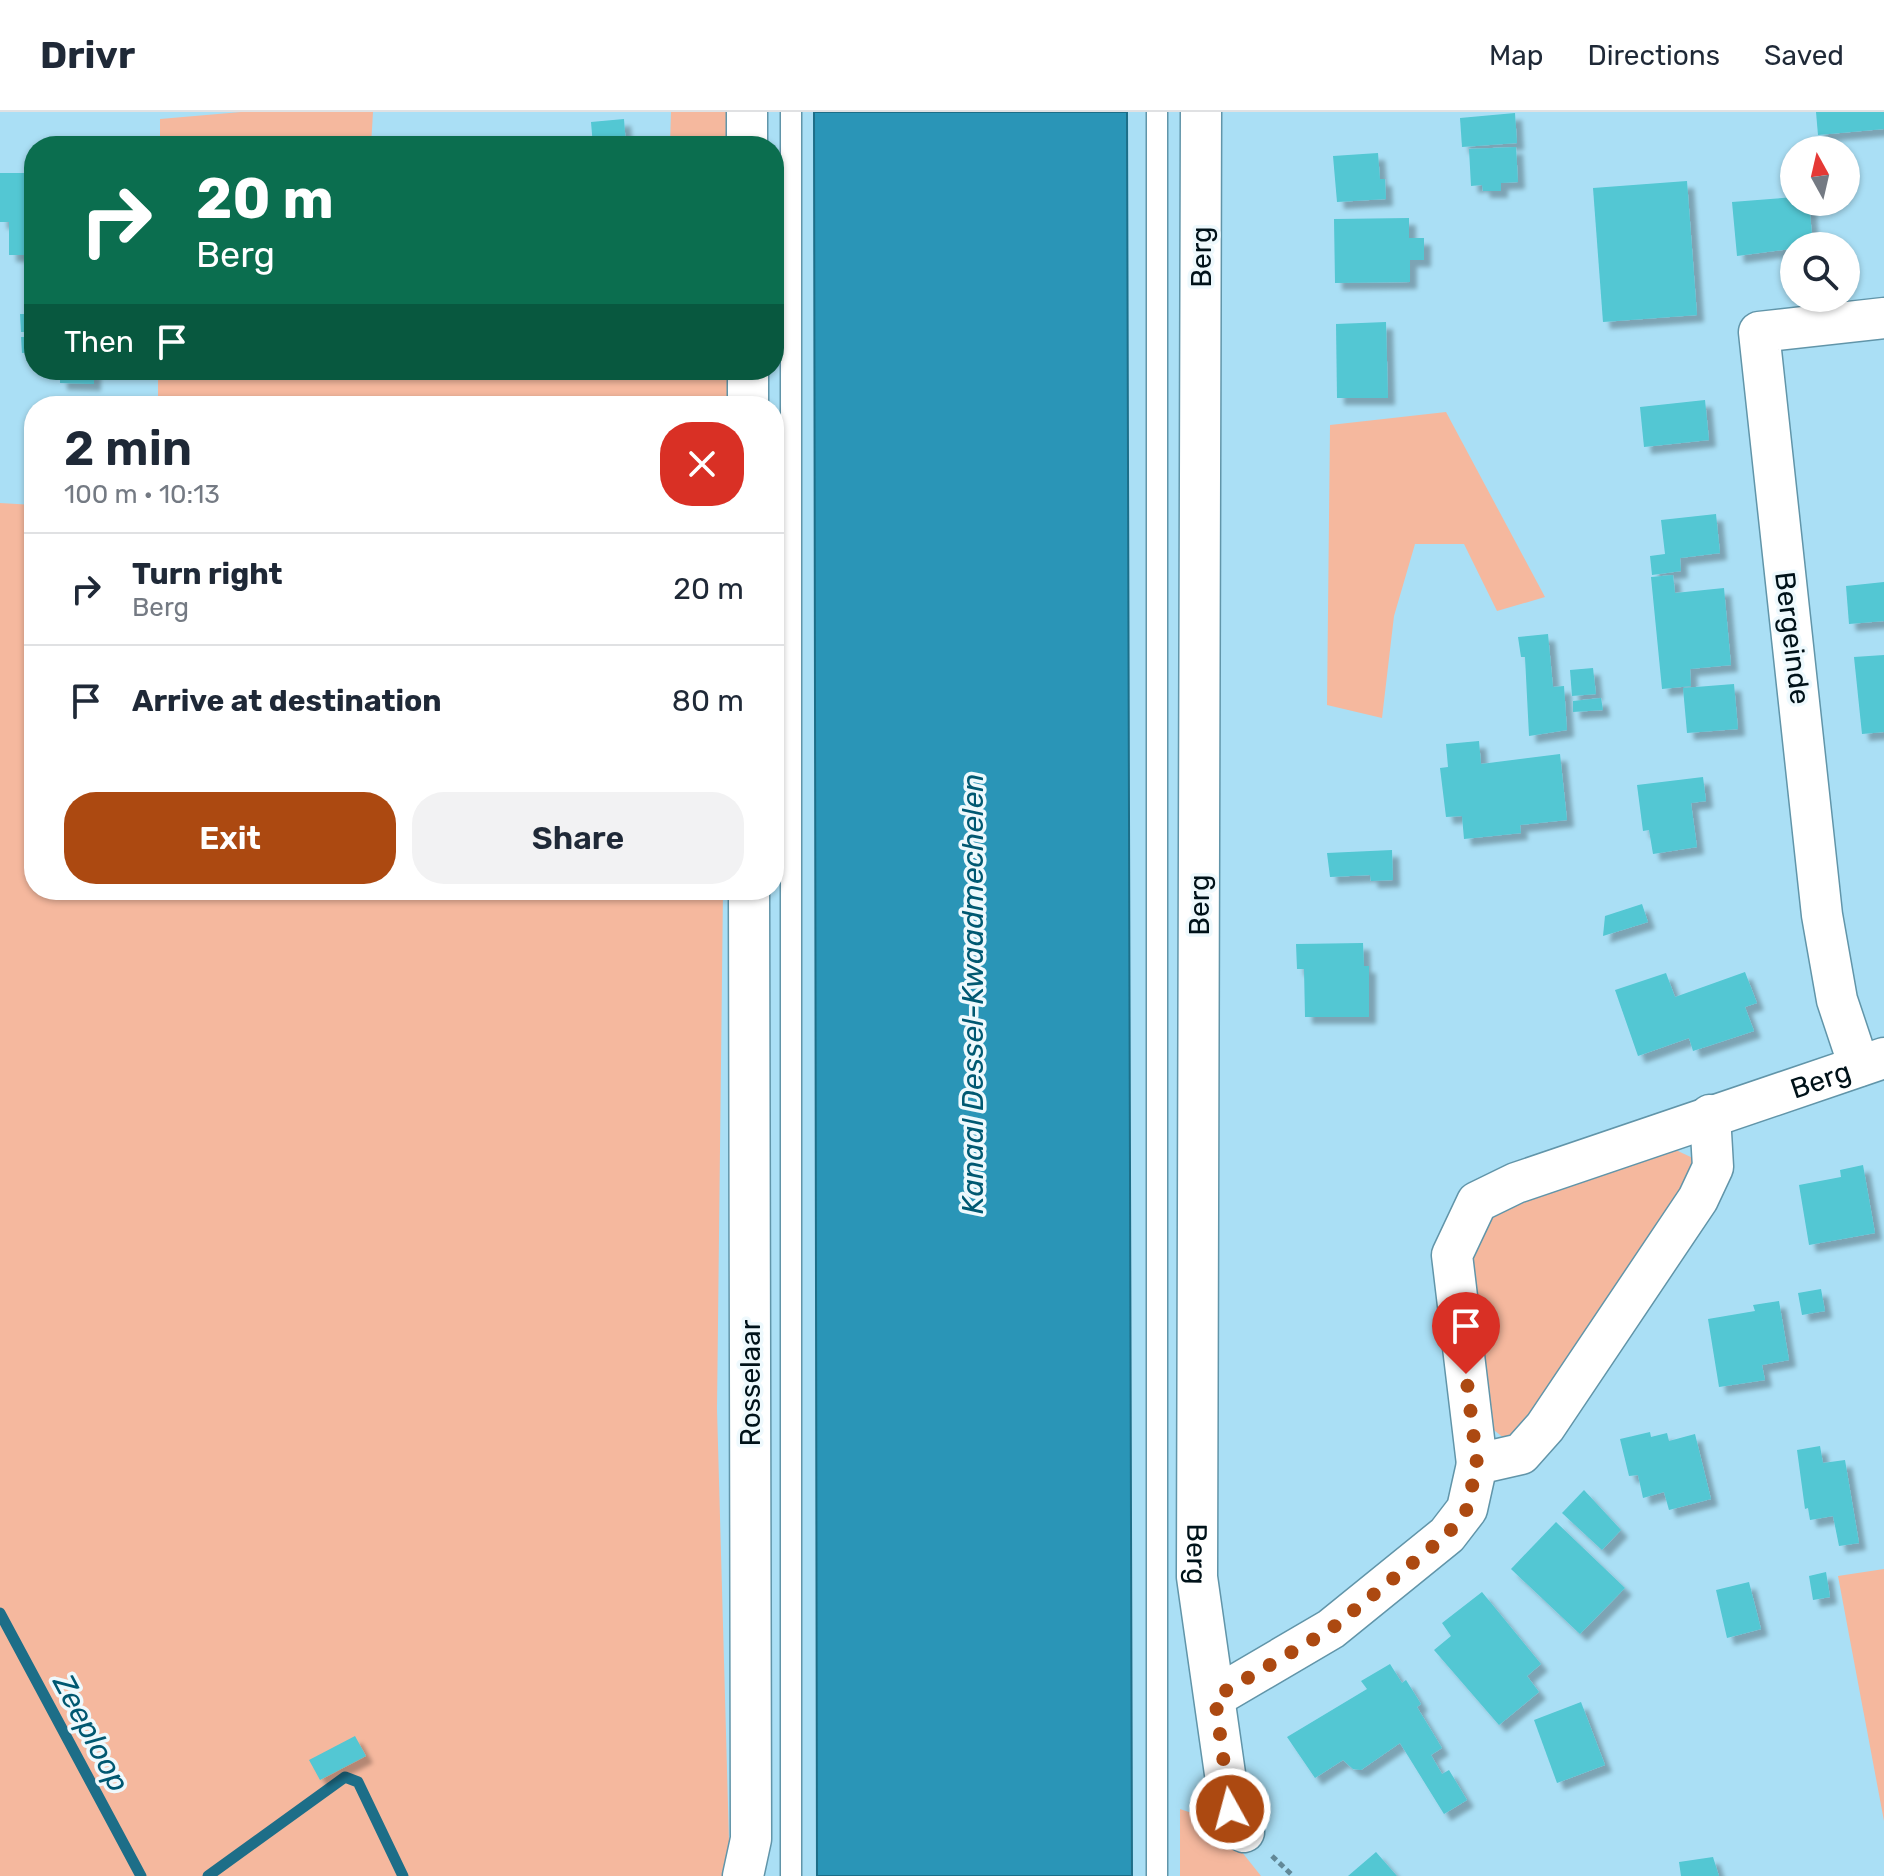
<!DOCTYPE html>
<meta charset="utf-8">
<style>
body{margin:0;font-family:Rubik,sans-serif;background:#f2f2f3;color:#1f2937;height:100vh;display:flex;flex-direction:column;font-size:30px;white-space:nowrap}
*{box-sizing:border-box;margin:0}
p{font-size:26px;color:#747a83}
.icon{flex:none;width:44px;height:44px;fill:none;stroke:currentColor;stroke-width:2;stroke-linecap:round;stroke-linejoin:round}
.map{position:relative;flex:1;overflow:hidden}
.drawer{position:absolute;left:24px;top:284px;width:760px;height:504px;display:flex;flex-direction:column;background:#fff;border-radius:32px;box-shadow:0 2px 6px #0004}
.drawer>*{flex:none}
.top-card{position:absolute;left:24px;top:24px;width:760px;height:244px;border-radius:32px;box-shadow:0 2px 6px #0004;background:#0b6e4f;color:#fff;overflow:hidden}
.needle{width:52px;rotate:352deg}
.buttons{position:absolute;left:1780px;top:24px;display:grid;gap:16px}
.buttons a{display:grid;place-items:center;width:80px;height:80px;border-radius:50%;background:#fff;box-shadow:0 2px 6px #0004;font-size:40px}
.pin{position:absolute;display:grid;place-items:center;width:68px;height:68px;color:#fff;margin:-82px -34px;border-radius:50% 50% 50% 0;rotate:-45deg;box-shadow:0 0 8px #0007}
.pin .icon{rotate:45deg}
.me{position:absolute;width:88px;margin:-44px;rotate:353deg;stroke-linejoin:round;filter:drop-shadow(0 0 6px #0008)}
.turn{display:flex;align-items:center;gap:28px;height:168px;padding:0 40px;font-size:36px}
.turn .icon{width:104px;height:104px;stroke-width:2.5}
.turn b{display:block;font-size:56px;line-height:68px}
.then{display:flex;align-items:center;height:76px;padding:0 40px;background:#0003;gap:16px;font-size:30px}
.round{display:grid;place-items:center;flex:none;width:84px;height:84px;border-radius:32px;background:#f2f2f3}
.summary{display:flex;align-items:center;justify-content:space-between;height:136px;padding:0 40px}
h1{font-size:48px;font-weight:600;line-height:60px}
.action{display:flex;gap:16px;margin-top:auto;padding:16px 40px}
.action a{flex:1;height:92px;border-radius:32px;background:#ac4911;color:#fff;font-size:32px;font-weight:600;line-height:92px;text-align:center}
.action a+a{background:#f2f2f3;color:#1f2937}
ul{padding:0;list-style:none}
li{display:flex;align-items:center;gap:24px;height:112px;padding:0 40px;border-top:2px solid #e0e1e3}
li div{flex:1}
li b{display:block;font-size:30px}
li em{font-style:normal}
header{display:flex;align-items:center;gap:48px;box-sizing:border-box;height:112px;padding:0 40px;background:#fff;border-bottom:2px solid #e0e1e3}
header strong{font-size:38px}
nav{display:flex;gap:44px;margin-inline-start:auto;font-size:28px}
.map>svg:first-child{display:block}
.green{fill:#f5b89e}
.water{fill:#2a95b7;stroke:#1d6e88;stroke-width:2}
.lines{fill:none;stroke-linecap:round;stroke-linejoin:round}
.stream{stroke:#1d6e88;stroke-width:11}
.building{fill:#52c7d3;filter:url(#shadow)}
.lane-casing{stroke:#6195a9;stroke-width:23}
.street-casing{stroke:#6195a9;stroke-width:43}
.path{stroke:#628897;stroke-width:5;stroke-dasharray:6 4;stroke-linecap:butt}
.lane{stroke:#fff;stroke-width:20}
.street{stroke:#fff;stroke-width:40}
.route{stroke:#ac4911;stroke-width:14;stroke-dasharray:0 25.2}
.labels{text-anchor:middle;stroke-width:7;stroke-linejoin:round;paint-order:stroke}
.street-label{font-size:28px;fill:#001219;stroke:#eef9fd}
.water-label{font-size:30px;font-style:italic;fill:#005871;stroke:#eef9fd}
</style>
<header>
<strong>Drivr</strong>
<nav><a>Map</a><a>Directions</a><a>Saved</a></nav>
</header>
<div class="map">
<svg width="1884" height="1764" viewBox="0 0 1884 1764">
<defs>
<filter id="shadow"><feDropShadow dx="7" dy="7" stdDeviation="2" flood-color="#0004"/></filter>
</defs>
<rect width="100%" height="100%" fill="#aadff5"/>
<g class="green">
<path d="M241 0H373L371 34H160V7Z"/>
<path d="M671 0H730V34H670Z"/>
<path d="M158 258H362V263L523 258H728L727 294H158Z"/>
<path d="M1446 300 1545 485 1497 499 1464 432H1415L1394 504 1382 606 1327 593 1330 313Z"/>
<path d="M0 391 34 393V778H723L717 1297 729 1729 724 1764H0Z"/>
<path d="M1665 1033 1695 1047 1691 1067 1523 1316 1505 1327 1489 1314 1467 1151 1498 1093Z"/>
<path d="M1884 1457V1709L1838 1464Z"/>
<path d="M1180 1697 1218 1710 1261 1764H1180Z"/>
</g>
<path class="water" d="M814 0H1127L1132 1764H817Z"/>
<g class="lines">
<g class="stream">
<path d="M0 1501 141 1764"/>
<path d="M208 1764 345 1665 358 1670 403 1764"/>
</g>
</g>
<g class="building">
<path d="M1816 0H1884V17L1818 23Z"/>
<path d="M1515 1 1517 31 1462 35 1460 6Z"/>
<path d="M624 7 626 34H593L591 10Z"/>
<path d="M1516 35 1518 70 1501 71V79H1483L1482 73 1471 74 1469 37Z"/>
<path d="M1378 41 1380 67H1385L1386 87 1337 90 1333 44Z"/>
<path d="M0 61H34V143H9V110H0Z"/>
<path d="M1687 69 1697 203 1603 210 1593 76Z"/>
<path d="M1794 85V90H1809L1813 134 1737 144 1732 90Z"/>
<path d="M1409 106V126H1424V148H1410V170L1335 171 1334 107Z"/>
<path d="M20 202H34V220H21Z"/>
<path d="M1386 210 1388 286H1337L1336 212Z"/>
<path d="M21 225H34V240L22 241Z"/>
<path d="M60 258H94V272L60 271Z"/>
<path d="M1705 288 1709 328 1644 335 1640 295Z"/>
<path d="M1716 402 1720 441 1680 446 1681 459 1652 463 1650 444 1665 442 1661 408Z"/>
<path d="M1673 463 1675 481 1724 476 1731 553 1690 557 1691 574 1662 577 1651 465Z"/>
<path d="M1884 470V509L1849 512 1846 474Z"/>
<path d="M1548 522 1553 575 1564 574 1567 618 1529 624 1525 545H1521L1518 525Z"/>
<path d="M1884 543V620L1862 622 1854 545Z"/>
<path d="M1593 556 1596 582 1572 584 1570 558Z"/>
<path d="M1734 572 1738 617 1687 621 1683 576Z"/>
<path d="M1601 586 1603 598 1573 600V589Z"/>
<path d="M1479 629 1481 652 1560 642 1567 708 1520 713 1521 721 1464 727 1462 704 1446 705 1440 656 1448 655 1446 632Z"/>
<path d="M1703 665 1706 689 1691 691 1697 735 1653 742 1649 718 1643 719 1637 673Z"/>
<path d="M1392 738 1393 768 1371 769 1370 763 1330 765 1327 741Z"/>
<path d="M1642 792 1648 810 1603 824 1605 804Z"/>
<path d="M1363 831 1364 854H1369V905H1305L1304 857H1297L1296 832Z"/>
<path d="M1745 860 1757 891 1745 895 1754 919 1693 939 1689 926 1638 944 1615 878 1666 861 1675 885Z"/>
<path d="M1863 1053 1875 1121 1809 1133 1799 1073 1841 1065 1840 1058Z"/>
<path d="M1821 1177 1825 1199 1802 1203 1798 1181Z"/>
<path d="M1779 1189 1789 1248 1762 1253 1765 1268 1719 1275 1708 1207 1755 1199 1753 1193Z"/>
<path d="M1650 1320 1651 1325 1667 1321 1669 1329 1695 1322 1711 1387 1669 1398 1664 1380 1643 1386 1638 1363 1629 1364 1620 1327Z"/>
<path d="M1820 1334 1823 1351 1845 1348 1859 1431 1839 1434 1833 1404 1810 1408 1808 1396 1805 1397 1797 1338Z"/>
<path d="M1584 1378 1621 1418 1602 1438 1562 1401Z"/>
<path d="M1556 1410 1625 1476 1580 1522 1511 1457Z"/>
<path d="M1826 1460 1830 1485 1813 1488 1809 1464Z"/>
<path d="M1749 1470 1761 1517 1727 1526 1716 1478Z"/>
<path d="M1482 1480 1541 1552 1527 1564 1539 1580 1499 1613 1434 1538 1451 1524 1442 1511Z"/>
<path d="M1390 1552 1402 1571 1406 1568 1421 1592 1417 1595 1442 1636 1431 1643 1442 1662 1449 1658 1467 1688 1444 1702 1400 1631 1361 1658 1353 1657 1343 1648 1315 1666 1287 1625 1367 1577 1361 1569Z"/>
<path d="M1581 1590 1605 1653 1557 1671 1534 1608Z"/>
<path d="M355 1624 366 1644 320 1668 309 1648Z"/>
<path d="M1376 1740 1397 1764H1348Z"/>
<path d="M1713 1745 1719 1764H1681L1679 1750Z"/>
</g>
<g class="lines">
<g class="lane-casing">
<g id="lane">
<path d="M791 1764V0"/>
<path d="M1157 1764V0"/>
</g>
</g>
<g class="street-casing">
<g id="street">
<path d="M747 0V34"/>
<path id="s1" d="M1201 0 1197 1465 1230 1697 1244 1720"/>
<path d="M748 258V294"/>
<path d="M1859 954 1837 888 1822 803 1759 220 1884 206"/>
<path id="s2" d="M1477 1352 1452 1143 1477 1090 1516 1071 1884 946"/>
<path d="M1215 1585 1331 1517 1447 1423 1467 1397 1477 1352 1521 1342 1545 1315 1698 1087 1713 1055 1710 1003"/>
<path d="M743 1764 751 1727 749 778"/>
</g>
</g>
<path class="path" d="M1272 1744 1293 1764"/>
<use href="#lane" class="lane"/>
<use href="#street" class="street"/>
</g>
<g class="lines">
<path class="route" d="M1230 1697 1215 1585 1331 1517 1447 1423 1467 1397 1477 1352 1466 1262"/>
</g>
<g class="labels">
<g class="street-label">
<text transform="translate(1201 145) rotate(-90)" y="10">Berg</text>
<text transform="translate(1793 526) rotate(83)" y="10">Bergeinde</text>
<text transform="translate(1199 793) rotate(-90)" y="10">Berg</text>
<text dy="10" stroke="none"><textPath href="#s2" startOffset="634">Berg</textPath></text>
<text transform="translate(750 1271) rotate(-90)" y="10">Rosselaar</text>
<text dy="10" stroke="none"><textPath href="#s1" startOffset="1442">Berg</textPath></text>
</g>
<g class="water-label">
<text transform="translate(973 882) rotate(-90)" y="10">Kanaal Dessel-Kwaadmechelen</text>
<text transform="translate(91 1621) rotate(62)" y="10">Zeeploop</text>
</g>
</g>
</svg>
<div class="buttons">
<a><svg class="needle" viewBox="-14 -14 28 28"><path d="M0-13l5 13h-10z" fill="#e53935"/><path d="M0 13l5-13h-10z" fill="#747a83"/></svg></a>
<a><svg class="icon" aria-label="search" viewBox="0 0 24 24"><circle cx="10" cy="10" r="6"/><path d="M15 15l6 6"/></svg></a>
</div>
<div class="pin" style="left:1466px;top:1262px;background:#d93025"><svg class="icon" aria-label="arrive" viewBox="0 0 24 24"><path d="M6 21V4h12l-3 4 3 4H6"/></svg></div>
<svg class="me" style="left:1230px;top:1697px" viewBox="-20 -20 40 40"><circle r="17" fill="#ac4911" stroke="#fff" stroke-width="3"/><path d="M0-11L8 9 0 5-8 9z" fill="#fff"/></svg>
<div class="top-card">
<div class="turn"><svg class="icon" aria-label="right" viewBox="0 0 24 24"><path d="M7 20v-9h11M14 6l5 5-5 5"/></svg><div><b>20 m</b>Berg</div></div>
<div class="then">Then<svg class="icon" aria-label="arrive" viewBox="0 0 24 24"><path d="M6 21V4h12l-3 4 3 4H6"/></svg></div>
</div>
<section class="drawer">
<div class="summary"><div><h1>2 min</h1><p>100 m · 10:13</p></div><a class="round" style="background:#d93025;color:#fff"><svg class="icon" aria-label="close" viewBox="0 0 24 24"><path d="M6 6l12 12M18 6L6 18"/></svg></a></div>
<ul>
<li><svg class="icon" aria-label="right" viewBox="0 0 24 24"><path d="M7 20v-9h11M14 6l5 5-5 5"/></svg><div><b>Turn right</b><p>Berg</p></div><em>20 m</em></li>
<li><svg class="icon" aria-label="arrive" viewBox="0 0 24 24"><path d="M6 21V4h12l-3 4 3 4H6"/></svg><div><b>Arrive at destination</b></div><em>80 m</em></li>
</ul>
<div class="action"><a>Exit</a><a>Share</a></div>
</section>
</div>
